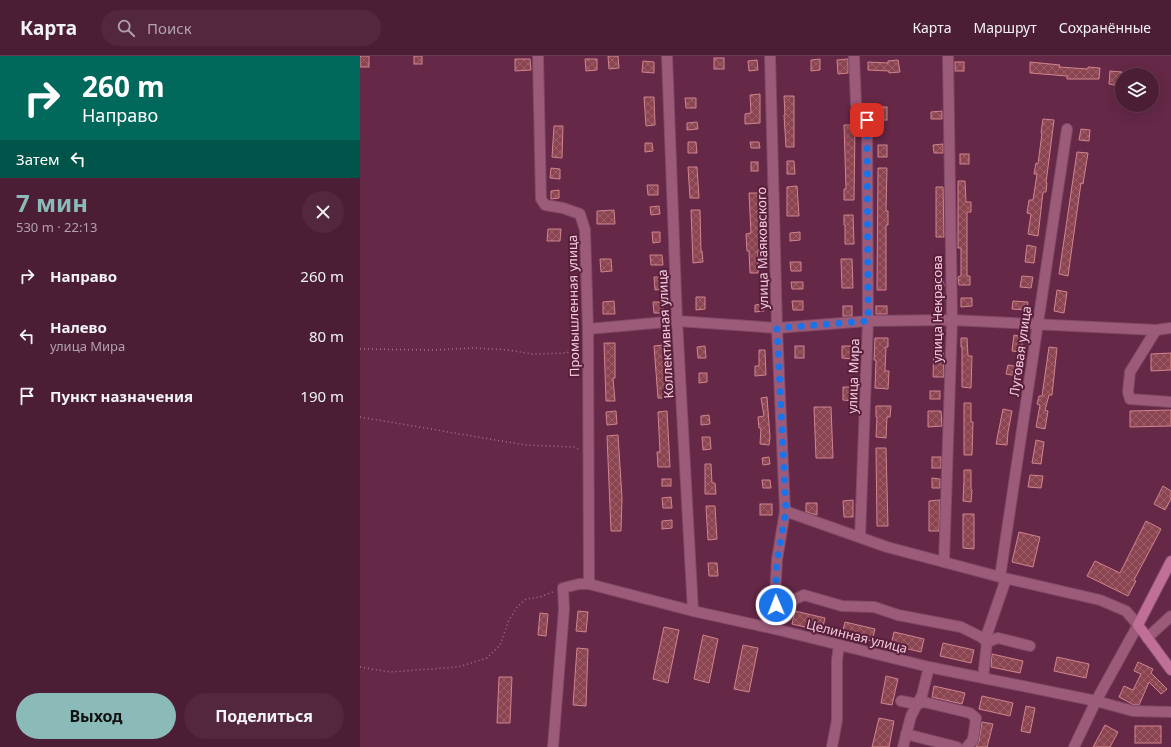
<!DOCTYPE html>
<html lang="ru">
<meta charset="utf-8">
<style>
body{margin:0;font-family:"Noto Sans",sans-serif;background:#53273d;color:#f1f3f6;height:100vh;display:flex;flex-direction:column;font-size:15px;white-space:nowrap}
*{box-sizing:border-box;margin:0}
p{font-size:13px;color:#b2a2ad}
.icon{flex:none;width:22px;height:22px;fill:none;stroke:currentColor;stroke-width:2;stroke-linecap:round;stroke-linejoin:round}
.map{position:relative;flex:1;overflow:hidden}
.panel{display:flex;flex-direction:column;background:#4c1e35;width:360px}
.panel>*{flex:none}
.top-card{background:#00695c;color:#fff;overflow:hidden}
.tools{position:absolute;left:755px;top:12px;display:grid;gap:8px}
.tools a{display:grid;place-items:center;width:44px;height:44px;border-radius:50%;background:#4c1e35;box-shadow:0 4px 16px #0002,0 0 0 1px #633c50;font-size:20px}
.pin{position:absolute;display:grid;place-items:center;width:34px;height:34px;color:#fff;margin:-17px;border-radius:8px;box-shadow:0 2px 6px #0006}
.me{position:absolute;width:44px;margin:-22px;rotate:359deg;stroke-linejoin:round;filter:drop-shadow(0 0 3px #0008)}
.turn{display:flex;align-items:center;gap:14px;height:84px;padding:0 16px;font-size:18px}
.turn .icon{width:52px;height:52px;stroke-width:2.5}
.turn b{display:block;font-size:28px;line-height:34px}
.then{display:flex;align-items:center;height:38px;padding:0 16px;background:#0003;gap:8px;font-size:15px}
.round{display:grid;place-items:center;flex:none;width:42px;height:42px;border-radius:21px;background:#53273d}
.summary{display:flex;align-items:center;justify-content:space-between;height:68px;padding:0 16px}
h1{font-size:24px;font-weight:700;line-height:30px;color:#8bbbb9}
.cta{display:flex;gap:8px;margin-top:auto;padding:8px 16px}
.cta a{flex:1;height:46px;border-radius:24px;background:#8bbbb9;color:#111;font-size:16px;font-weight:700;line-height:46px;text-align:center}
.cta a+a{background:#53273d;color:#f1f3f6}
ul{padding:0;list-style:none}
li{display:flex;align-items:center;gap:12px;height:60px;padding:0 16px}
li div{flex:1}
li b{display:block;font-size:15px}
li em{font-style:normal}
header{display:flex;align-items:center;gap:24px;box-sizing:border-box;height:56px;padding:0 20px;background:#4c1e35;border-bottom:1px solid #633c50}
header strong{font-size:19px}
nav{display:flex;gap:22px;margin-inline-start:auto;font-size:14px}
.search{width:280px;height:36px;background:#53273d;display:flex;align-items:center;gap:10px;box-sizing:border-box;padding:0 14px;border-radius:22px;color:#b2a2ad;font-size:15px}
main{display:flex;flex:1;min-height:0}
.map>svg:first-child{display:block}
.building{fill:url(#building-cross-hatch);stroke:#d1858f}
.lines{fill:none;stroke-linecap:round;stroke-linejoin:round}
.minor-casing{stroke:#7e4965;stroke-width:12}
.major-casing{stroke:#7e4965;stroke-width:12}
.path{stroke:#a5738a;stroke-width:1.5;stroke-dasharray:1 3;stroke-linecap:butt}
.minor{stroke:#9d5b7a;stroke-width:10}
.major{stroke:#bf7094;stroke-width:10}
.route{stroke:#1a73e8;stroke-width:7;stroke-dasharray:0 12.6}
.labels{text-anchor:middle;stroke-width:4;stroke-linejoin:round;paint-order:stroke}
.street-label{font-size:13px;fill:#f2ccdb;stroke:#591e3c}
</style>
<header>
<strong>Карта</strong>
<div class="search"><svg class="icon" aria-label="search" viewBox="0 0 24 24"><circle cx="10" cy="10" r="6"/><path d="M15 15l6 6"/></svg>Поиск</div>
<nav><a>Карта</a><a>Маршрут</a><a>Сохранённые</a></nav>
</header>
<main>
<section class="panel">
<div class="top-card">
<div class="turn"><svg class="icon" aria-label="right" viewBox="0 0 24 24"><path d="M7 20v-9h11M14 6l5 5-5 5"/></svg><div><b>260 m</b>Направо</div></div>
<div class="then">Затем<svg class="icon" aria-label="left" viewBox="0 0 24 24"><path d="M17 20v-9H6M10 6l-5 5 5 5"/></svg></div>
</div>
<div class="summary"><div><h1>7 мин</h1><p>530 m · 22:13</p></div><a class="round"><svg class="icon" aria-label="close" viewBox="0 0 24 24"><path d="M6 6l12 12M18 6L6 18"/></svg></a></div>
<ul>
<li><svg class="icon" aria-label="right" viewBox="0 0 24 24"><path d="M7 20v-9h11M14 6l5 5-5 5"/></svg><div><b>Направо</b></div><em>260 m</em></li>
<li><svg class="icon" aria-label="left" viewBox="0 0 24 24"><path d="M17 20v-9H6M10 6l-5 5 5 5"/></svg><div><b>Налево</b><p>улица Мира</p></div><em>80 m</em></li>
<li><svg class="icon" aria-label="arrive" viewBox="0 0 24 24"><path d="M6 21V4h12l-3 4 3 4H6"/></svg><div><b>Пункт назначения</b></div><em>190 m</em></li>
</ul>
<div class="cta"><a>Выход</a><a>Поделиться</a></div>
</section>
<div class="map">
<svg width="811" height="691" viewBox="0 0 811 691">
<defs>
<pattern id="building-cross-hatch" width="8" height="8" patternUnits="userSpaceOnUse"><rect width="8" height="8" fill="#8b4550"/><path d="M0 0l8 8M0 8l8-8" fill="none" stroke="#9c5f69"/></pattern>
</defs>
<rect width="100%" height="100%" fill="#652847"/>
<g class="building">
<rect x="0" y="0" width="9" height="11"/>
<rect x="54" y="0" width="8" height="8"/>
<path d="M248 0H258L259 12 249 13Z"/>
<rect x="354" y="2" width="10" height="11"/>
<path d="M155 3H170L171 14 155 15Z"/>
<path d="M225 3H237V14L226 15Z"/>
<path d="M460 3V14L451 15V4Z"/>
<path d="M488 3V17L478 18 477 4Z"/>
<path d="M397 4 398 14 389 15 388 5Z"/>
<path d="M538 4 540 16 529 17V15L508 14V6L528 7V5Z"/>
<path d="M283 5 294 6V17L282 16Z"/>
<rect x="595" y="6" width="9" height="9"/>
<path d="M670 6 700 9 699 11 728 13V11L740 12 739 23H707V20L670 17Z"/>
<path d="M750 15 762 16 760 30 749 28Z"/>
<path d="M400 38V67L385 68V58L391 57 390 39Z"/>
<path d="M424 40H434V91H426L424 59H425Z"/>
<path d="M284 41H294L295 69 286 70Z"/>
<path d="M325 42H336V52H326Z"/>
<rect x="518" y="51" width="9" height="13"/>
<path d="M582 55V63H571V56Z"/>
<path d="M683 63 694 64 686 127H687L686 136H683L678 180 668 178 671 158 667 157 669 144H673L677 118H674L676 107 678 108 682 77H681Z"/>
<path d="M337 66 338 73 327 74V67Z"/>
<path d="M484 69H495L494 144H484V133H486Z"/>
<path d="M194 70H203L202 102 192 101Z"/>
<path d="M721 73 730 74 729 85 719 84Z"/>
<path d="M328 86H336L337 97H328Z"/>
<path d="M390 86H399L400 92H391Z"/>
<path d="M285 87H292L293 95 285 96Z"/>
<path d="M583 88V97H574L573 89Z"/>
<rect x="518" y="89" width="9" height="12"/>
<path d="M717 96 728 97 723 128 721 127 708 220 699 218Z"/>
<rect x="600" y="98" width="9" height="10"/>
<path d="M427 105H434L435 118H427Z"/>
<rect x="391" y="106" width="7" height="9"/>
<path d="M328 111H337L339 142H330Z"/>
<path d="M191 112 200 113V123L190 122Z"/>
<path d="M518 112H527L526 155H528V169H526V234H517Z"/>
<path d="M598 125H605L606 146H611V156H607V220H610V229H599L598 221 601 220V192H598Z"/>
<path d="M287 129H298V139H288Z"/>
<path d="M437 130 439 160H427V131Z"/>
<path d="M576 131H583L584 181H576Z"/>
<path d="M199 134V142L191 143V135Z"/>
<path d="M389 137H400L402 195H398V217H390L389 195H387L386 178 391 177Z"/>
<path d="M299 150 300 158 291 159 290 151Z"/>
<path d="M254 154 255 168H237V155Z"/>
<path d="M331 154H340L341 195H342L343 206 333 207Z"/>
<path d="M484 159H493L494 188H485V169H484Z"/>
<path d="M188 173H201L200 185H187Z"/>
<path d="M292 176H300V186L293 187Z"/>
<path d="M440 176V184L430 185V177Z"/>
<path d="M667 189 676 191 674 207 665 206Z"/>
<path d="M290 199H302L303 209H291Z"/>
<path d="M240 203H251L252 215 241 216Z"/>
<path d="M481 203H492L493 232H482Z"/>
<path d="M430 206H441V215H431Z"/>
<path d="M662 220 673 221 671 232 660 231Z"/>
<path d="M294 221H302L303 233 295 234Z"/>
<path d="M575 222H583L584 230H575Z"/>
<path d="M431 226H443V233H432Z"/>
<path d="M697 234 707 236 704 257 694 255Z"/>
<path d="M336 241H345V253L336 254Z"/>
<path d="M601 242H612V250L601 251Z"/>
<path d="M254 245 255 258H243V246Z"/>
<path d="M432 245H443V254H433Z"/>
<path d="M653 245 668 246 667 254 652 253Z"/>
<path d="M293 246H303V257H294Z"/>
<path d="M403 248 404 255 395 256V249Z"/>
<rect x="483" y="250" width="9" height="10"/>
<rect x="516" y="250" width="11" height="8"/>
<path d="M654 279 663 281 661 296 652 295Z"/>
<path d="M515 282H528V291H526L525 315H529L528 333 515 332 516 304H514Z"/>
<path d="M601 282H607L608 300H612L611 332 602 331V291H601Z"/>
<path d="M244 287H255V322H253L255 345H246Z"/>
<path d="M304 289 307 342H298L294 290Z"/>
<path d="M574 289H583L584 321H573Z"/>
<path d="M345 290 346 302H338L337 291Z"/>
<rect x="435" y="290" width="9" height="12"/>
<path d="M482 290H492V303L482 302Z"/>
<path d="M689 291 697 292 692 339H689L685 354 688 355 685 373 676 371 680 349 677 348 679 340H682Z"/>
<path d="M399 294H405L406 319 395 320V310H399Z"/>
<path d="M811 297V314L791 315V298Z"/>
<path d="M648 309 660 311 658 320 646 318Z"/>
<path d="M339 317H347V326L339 327Z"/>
<path d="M483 331H493V345L483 344Z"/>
<rect x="570" y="335" width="10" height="8"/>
<path d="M407 341 410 381 409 389 400 388 401 372H399L398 361 404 360 401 342Z"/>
<path d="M604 347H611V366H613L612 399H604Z"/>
<path d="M516 350H531L530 361H527L526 382 516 381 517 361H516Z"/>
<path d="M454 351H471L473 402H456Z"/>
<path d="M643 353 652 355 648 376 647 389 636 388Z"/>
<path d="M811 354V370L770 371V355Z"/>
<path d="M256 355 257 368 247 369 246 356Z"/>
<path d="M307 355 310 411H298L297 396H300L298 356Z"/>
<path d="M568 355H581L582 370 568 371Z"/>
<path d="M349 359 350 368 341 369V360Z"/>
<path d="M258 379 262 442 261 475H251L247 380Z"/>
<path d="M342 381H350L351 393 343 394Z"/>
<path d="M676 384 684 386 681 408 672 407Z"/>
<path d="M516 392H526L528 470H517Z"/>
<path d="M409 401 410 408 403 409 402 402Z"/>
<rect x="572" y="401" width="9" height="11"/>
<path d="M345 408H351L352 427H355L356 438H345Z"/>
<path d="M604 414H611V433L612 434 611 446 603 445 604 424Z"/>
<path d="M670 419 683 420 681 432 668 431Z"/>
<path d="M572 422 580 423V432H572Z"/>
<rect x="302" y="423" width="9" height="7"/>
<path d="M402 424H410L411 432H403Z"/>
<path d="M803 430 811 435V443L805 454 794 448Z"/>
<path d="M311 441 312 452H303L302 442Z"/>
<path d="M493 444V461H484L483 445Z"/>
<path d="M580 444 579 475H569V445Z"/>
<path d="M446 447H457V459L446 456Z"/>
<rect x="400" y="448" width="12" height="11"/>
<path d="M346 450H355L357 483 348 484Z"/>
<path d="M603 458H614V493L603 492Z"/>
<path d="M312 464V472L302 473V465Z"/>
<path d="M786 465 801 473 774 524 776 525 768 540 727 520 735 505 760 517Z"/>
<path d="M659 476 680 481 673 511 652 506Z"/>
<path d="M348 507H357L358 520H349Z"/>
<path d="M218 555 228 556 226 576 216 575Z"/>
<path d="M435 555 465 562 462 575 432 568Z"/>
<path d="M180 557 188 558 186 580 178 579Z"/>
<path d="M485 566 515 573 512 585 482 578Z"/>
<path d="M304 571 319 574 308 627 293 623Z"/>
<path d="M534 576 564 583 561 596 531 589Z"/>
<path d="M343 579 358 583 349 627 334 623Z"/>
<path d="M583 587 614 594 611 607 580 600Z"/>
<path d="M383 589 398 592 389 636 374 633Z"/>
<path d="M217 592 228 593 226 650 213 649Z"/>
<path d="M632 598 663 605 660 617 631 611Z"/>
<path d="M697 601 729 608 726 622 694 615Z"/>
<path d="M778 606 793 613 791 617 807 633 801 638 789 626 779 649H774L759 641 764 630 773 634 781 618 774 615Z"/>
<path d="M526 620 538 623 532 649 521 647Z"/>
<path d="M139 621H152L150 667H137Z"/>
<path d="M574 630 605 637 602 648 572 641Z"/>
<path d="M622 640 653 647 650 660 619 653Z"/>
<path d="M666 650 675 652 670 677 661 675Z"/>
<path d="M519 662 534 665 529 691H512Z"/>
<path d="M622 666 633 668 627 691H616L619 685Z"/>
<path d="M745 669 758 676 750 691H733Z"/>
<rect x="775" y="670" width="26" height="17"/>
</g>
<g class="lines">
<g class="minor-casing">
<g id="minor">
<path d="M178 0 181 143 185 149 203 152 220 158 225 174 228 273 229 528"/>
<path d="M307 0 317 265 333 555"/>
<path d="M410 0 417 272 425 455 417 504 415 540 417 559 415 573"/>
<path d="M494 0 496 48 507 64 508 265 500 481"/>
<path d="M228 273 317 265 417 272 508 265 592 264 796 274 811 272"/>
<path d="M796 274 770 316 768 336 770 343 811 346"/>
<path d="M425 455 527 491 640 521 740 544 766 555 778 569 736 645 714 691"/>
<path d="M584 506 592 264 588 0"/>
<path d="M640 521 707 73"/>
<path d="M417 559 429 546 444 539 482 550 514 551 538 559 601 571 621 581 627 586 623 622"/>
<path d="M787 582 811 560"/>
<path d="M625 584 646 523"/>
<path d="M627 586 638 582 670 590"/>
<path d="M541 645 557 648 564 646 610 657 616 662 613 684 607 691"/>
<path d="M546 678 597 691"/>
<path d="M193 691 204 553 203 532 219 528H229L333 555 415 573 569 611 736 645 773 655 811 656"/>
<path d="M472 691 477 664V604L479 589"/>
<path d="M543 691 551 660 562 639 569 611"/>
</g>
</g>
<g class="major-casing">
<path id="major" d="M811 505 778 569 811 614"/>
</g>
<g class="path">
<path d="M0 293 73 294 114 292 148 294 172 298 207 297 219 286"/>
<path d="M0 361 165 389 214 391 220 394"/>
<path d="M0 611 30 616 98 611 127 602 140 589 149 564 157 551 166 543 180 541 195 535"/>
</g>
<use href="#minor" class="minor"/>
<use href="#major" class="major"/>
</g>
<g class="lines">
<path class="route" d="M416 549 415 540 417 504 426 455 417 272 508 265 507 64"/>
</g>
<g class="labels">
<g class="street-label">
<text transform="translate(402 192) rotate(-91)" y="5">улица Маяковского</text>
<text transform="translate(213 250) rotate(-91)" y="5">Промышленная улица</text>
<text transform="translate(577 253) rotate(-90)" y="5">улица Некрасова</text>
<text transform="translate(305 278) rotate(-93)" y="5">Коллективная улица</text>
<text transform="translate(660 295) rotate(-82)" y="5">Луговая улица</text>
<text transform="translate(493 320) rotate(-88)" y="5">улица Мира</text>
<text transform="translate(497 580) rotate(14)" y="5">Целинная улица</text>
</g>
</g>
</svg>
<div class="tools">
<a><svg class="icon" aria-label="layers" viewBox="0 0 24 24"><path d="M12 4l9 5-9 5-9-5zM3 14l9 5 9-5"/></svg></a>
</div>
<div class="pin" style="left:507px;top:64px;background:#d93025"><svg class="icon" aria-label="arrive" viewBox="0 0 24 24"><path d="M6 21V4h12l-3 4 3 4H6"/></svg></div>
<svg class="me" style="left:416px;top:549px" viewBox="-20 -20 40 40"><circle r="17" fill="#1a73e8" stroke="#fff" stroke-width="3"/><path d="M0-11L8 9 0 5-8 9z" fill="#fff"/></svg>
</div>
</main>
